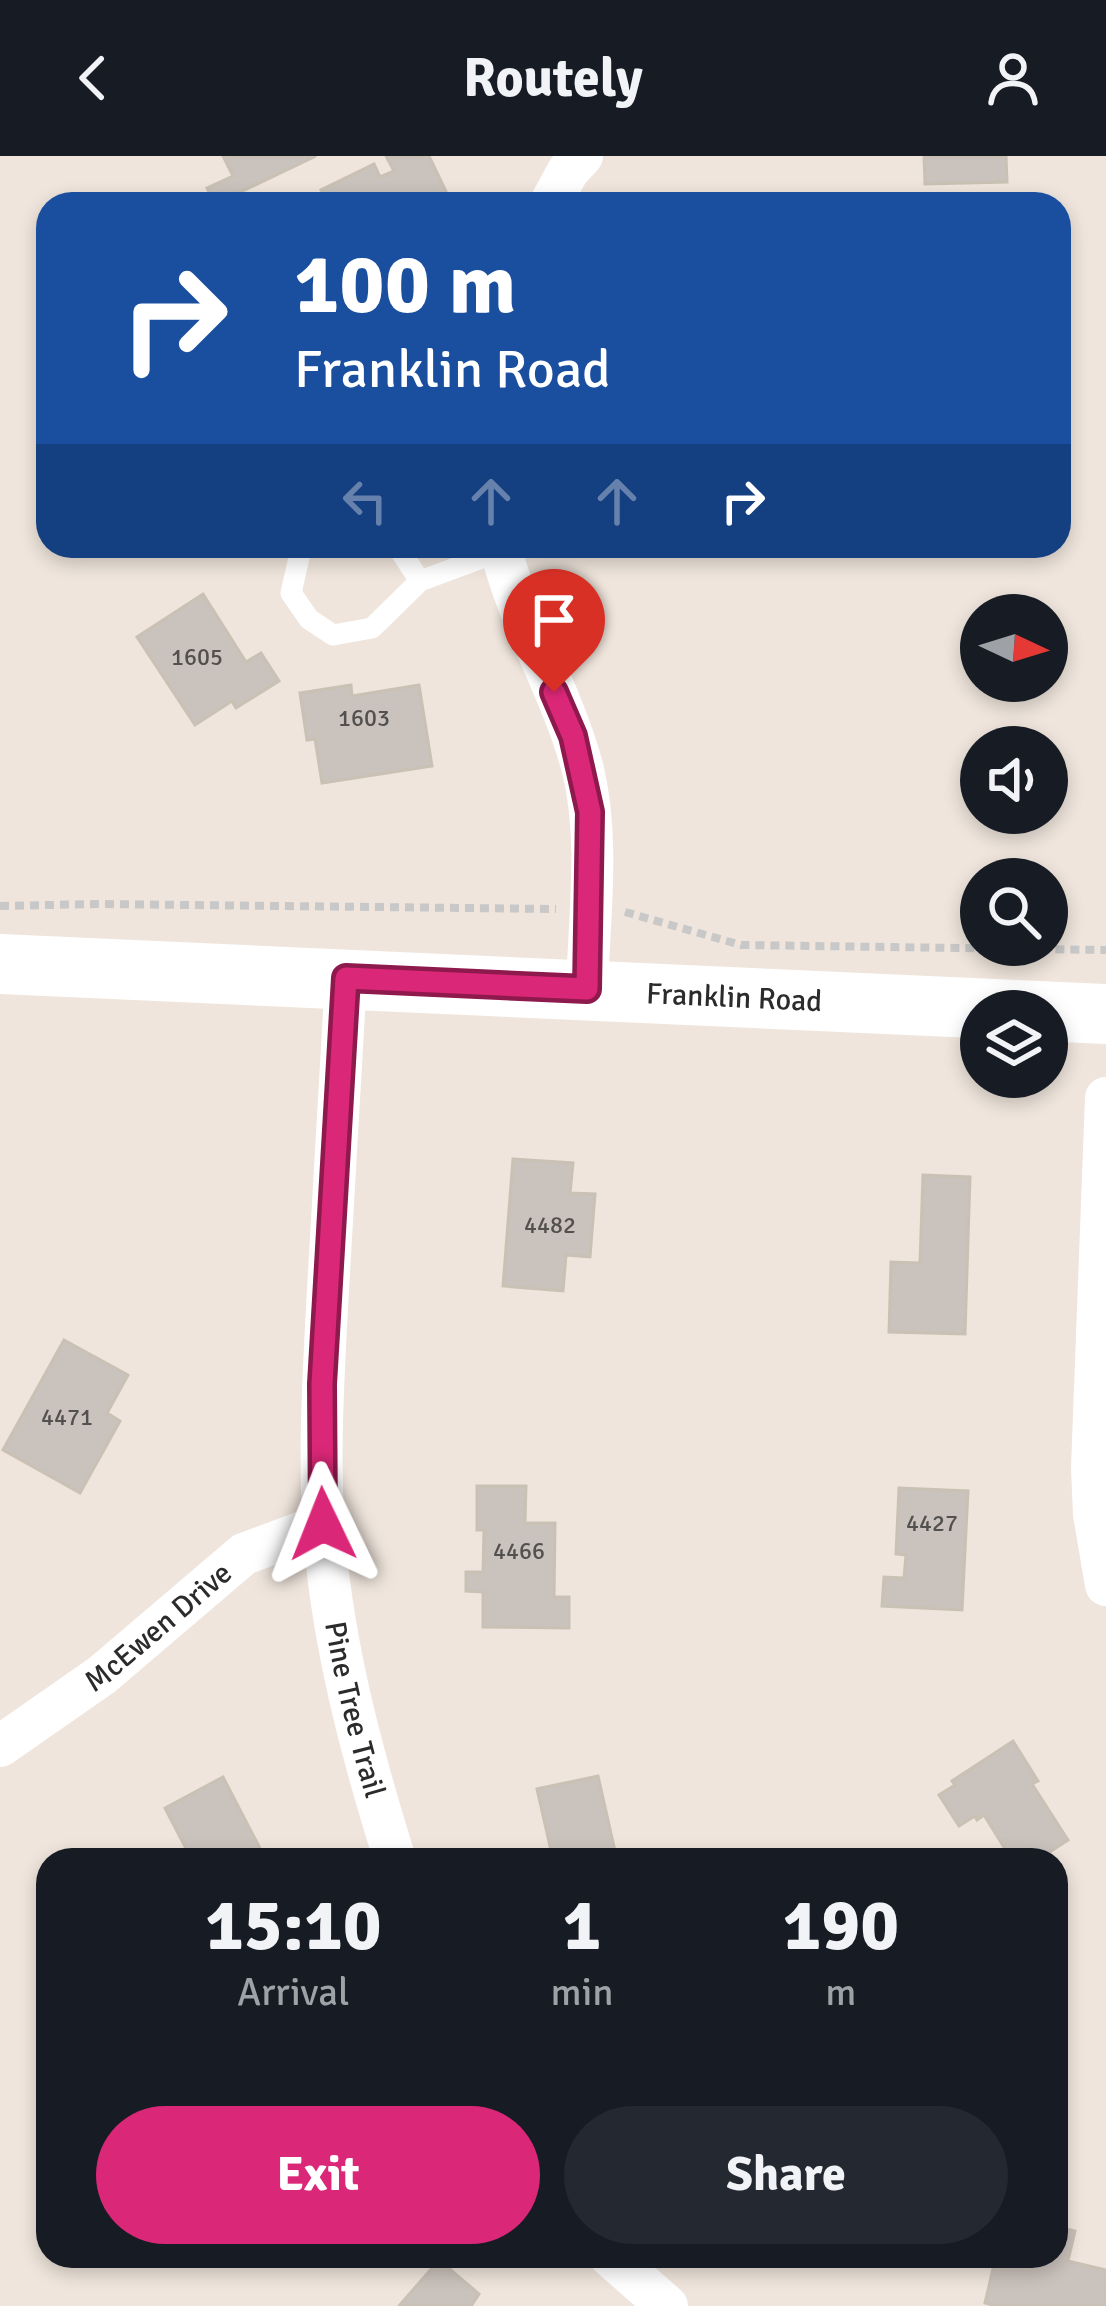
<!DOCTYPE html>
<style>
body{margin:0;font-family:Signika,sans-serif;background:#242831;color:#f1f3f6;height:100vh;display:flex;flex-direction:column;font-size:45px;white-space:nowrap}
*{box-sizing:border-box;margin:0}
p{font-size:39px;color:#9ea1a6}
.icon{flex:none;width:66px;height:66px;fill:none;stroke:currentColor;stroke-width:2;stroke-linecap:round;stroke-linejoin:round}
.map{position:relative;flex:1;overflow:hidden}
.panel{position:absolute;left:36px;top:1692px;width:1032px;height:420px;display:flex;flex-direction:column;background:#171b24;border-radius:36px;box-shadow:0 6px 18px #0003}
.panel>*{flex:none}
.hud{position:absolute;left:36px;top:36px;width:1035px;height:366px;border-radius:36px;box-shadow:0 6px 18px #0003;background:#1a4fa0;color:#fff;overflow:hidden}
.needle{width:78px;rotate:94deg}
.buttons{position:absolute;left:960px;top:438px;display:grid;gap:24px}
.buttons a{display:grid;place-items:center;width:108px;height:108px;border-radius:50%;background:#171b24;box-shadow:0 6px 18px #0003;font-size:60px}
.pin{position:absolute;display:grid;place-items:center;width:102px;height:102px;color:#fff;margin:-123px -51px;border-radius:50% 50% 50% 0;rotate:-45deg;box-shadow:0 0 12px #0007}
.pin .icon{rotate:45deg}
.me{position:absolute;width:132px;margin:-66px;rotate:358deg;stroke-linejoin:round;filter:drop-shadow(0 0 9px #0008)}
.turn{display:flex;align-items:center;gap:42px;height:252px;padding:0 60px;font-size:54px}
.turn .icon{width:156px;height:156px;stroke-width:2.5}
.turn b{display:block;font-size:84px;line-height:102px}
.lanes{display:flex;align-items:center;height:114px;padding:0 60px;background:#0003;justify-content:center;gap:60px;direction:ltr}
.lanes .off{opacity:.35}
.eta{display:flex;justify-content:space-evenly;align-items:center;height:204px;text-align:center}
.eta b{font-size:72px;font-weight:700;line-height:84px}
.button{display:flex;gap:24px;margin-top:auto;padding:24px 60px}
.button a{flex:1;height:138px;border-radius:72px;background:#db2777;color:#fff;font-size:48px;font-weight:700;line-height:138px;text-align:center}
.button a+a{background:#242831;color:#f1f3f6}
header{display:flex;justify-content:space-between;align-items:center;height:156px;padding:0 60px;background:#171b24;font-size:54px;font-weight:700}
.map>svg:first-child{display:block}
.building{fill:#cac2bc;stroke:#cac1b5;stroke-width:3}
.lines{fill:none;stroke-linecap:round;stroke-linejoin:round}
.path{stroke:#c8c8c8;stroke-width:8;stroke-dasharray:9 6;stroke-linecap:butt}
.lane{stroke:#fff;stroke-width:21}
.street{stroke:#fff;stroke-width:42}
.secondary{stroke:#fff;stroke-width:60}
.route-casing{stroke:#8e194d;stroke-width:30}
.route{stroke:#db2777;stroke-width:21}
.labels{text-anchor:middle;stroke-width:10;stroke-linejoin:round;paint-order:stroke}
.number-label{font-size:24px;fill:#53514f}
.street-label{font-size:30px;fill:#2b2b2b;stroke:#fff}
</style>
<header><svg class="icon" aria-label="back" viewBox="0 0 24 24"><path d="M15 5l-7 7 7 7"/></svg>Routely<svg class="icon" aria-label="person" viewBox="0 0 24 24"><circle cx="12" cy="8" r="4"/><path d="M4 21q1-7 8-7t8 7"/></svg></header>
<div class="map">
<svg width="1106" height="2150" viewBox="0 0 1106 2150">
<rect width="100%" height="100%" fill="#efe5dc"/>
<g class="building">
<path d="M223 0H316L215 48 207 32 233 20Z"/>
<path d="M386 0H429L452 48H328L321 34 374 8 380 21 394 15Z"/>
<path d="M924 0H1006L1007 26 925 28Z"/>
<path d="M203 438 246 506 261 497 279 525 236 552 232 545 195 569 137 481Z"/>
<path d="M351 529 352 540 419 529 432 610 322 627 315 583 307 584 300 537Z"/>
<path d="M513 1003 573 1007 570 1037 595 1038 590 1101 566 1099 563 1135 503 1130Z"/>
<path d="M923 1019 970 1021 965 1178 889 1176 891 1106 920 1107Z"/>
<path d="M64 1184 128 1219 107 1257 120 1265 80 1337 3 1294Z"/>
<path d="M477 1330H526L525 1367H555L554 1441H569V1472L483 1471V1436L466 1435V1416H483L484 1374H477Z"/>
<path d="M899 1332 968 1335 962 1454 882 1450 884 1421 904 1422 906 1399 896 1398Z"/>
<path d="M1013 1585 1038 1625 1032 1628 1068 1684 1037 1704H1012L984 1659 977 1664 975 1660 959 1670 939 1639 955 1629 952 1625Z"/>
<path d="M598 1620 617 1704H565L563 1697 552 1699 537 1633Z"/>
<path d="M223 1621 266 1704H192L165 1652Z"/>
<path d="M1056 2070 1075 2075 1068 2105 1106 2114V2150H997L985 2147 996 2100H1056Z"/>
<path d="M439 2104 479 2138 471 2150H399Z"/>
</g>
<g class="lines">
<g class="path">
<path d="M0 750 98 748 556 753"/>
<path d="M625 756 741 789 1106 794"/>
</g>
<g class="lane">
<path d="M306 390 300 397 291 437 309 463 333 479 372 472 420 425 501 395"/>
<path d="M397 390 420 425"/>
</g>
<g class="street">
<path d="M550 48 568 15 582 0"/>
<path d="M500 390C519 468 563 537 583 614 600 684 589 762 587 833"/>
<path id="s1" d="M346 822C340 926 334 1030 328 1134 323 1226 317 1317 327 1409 338 1509 365 1608 395 1704"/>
<path d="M1106 942 1092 1312 1094 1358 1106 1429"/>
<path id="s2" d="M0 1590 102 1519 244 1398 324 1368"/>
<path d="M610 2100 667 2150"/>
</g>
<path class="secondary" id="s3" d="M0 808 1106 858"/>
</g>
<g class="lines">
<g class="route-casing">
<path id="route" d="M323 1368 322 1228 346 822 587 833 590 656 573 580 554 536"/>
</g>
<use href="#route" class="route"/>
</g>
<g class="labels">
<g class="number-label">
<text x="197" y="509">1605</text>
<text x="364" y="570">1603</text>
<text x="550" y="1077">4482</text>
<text x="67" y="1269">4471</text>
<text x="932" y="1375">4427</text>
<text x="519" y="1403">4466</text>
</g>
<g class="street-label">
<text dy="10" stroke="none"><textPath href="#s3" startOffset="735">Franklin Road</textPath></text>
<text dy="10" stroke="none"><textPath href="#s2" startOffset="198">McEwen Drive</textPath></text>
<text dy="10" stroke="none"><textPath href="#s1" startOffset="735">Pine Tree Trail</textPath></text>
</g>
</g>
</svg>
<div class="buttons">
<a><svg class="needle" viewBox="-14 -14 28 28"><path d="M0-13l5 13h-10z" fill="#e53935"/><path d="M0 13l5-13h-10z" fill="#9ea1a6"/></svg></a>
<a><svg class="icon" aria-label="sound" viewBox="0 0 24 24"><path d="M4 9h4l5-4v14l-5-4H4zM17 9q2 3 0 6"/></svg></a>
<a><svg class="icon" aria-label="search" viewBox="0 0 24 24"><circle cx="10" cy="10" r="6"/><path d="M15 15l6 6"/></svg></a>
<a><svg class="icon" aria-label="layers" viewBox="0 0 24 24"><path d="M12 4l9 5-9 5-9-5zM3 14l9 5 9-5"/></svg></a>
</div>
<div class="pin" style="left:554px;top:536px;background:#d93025"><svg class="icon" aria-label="arrive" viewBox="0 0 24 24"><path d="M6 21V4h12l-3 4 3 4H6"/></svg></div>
<svg class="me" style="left:323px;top:1368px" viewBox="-20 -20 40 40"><path d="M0-17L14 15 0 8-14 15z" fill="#db2777" stroke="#fff" stroke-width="4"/></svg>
<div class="hud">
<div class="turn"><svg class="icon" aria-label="right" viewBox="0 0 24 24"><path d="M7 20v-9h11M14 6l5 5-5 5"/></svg><div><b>100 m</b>Franklin Road</div></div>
<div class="lanes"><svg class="icon off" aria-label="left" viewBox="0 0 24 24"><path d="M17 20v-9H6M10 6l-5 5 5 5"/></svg><svg class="icon off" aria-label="ahead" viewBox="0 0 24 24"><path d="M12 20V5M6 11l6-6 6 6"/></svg><svg class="icon off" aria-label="ahead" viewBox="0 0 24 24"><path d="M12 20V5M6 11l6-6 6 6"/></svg><svg class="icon" aria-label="right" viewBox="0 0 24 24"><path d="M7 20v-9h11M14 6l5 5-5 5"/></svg></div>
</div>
<section class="panel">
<div class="eta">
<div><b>15:10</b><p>Arrival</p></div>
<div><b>1</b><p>min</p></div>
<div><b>190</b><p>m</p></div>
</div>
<div class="button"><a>Exit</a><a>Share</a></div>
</section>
</div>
